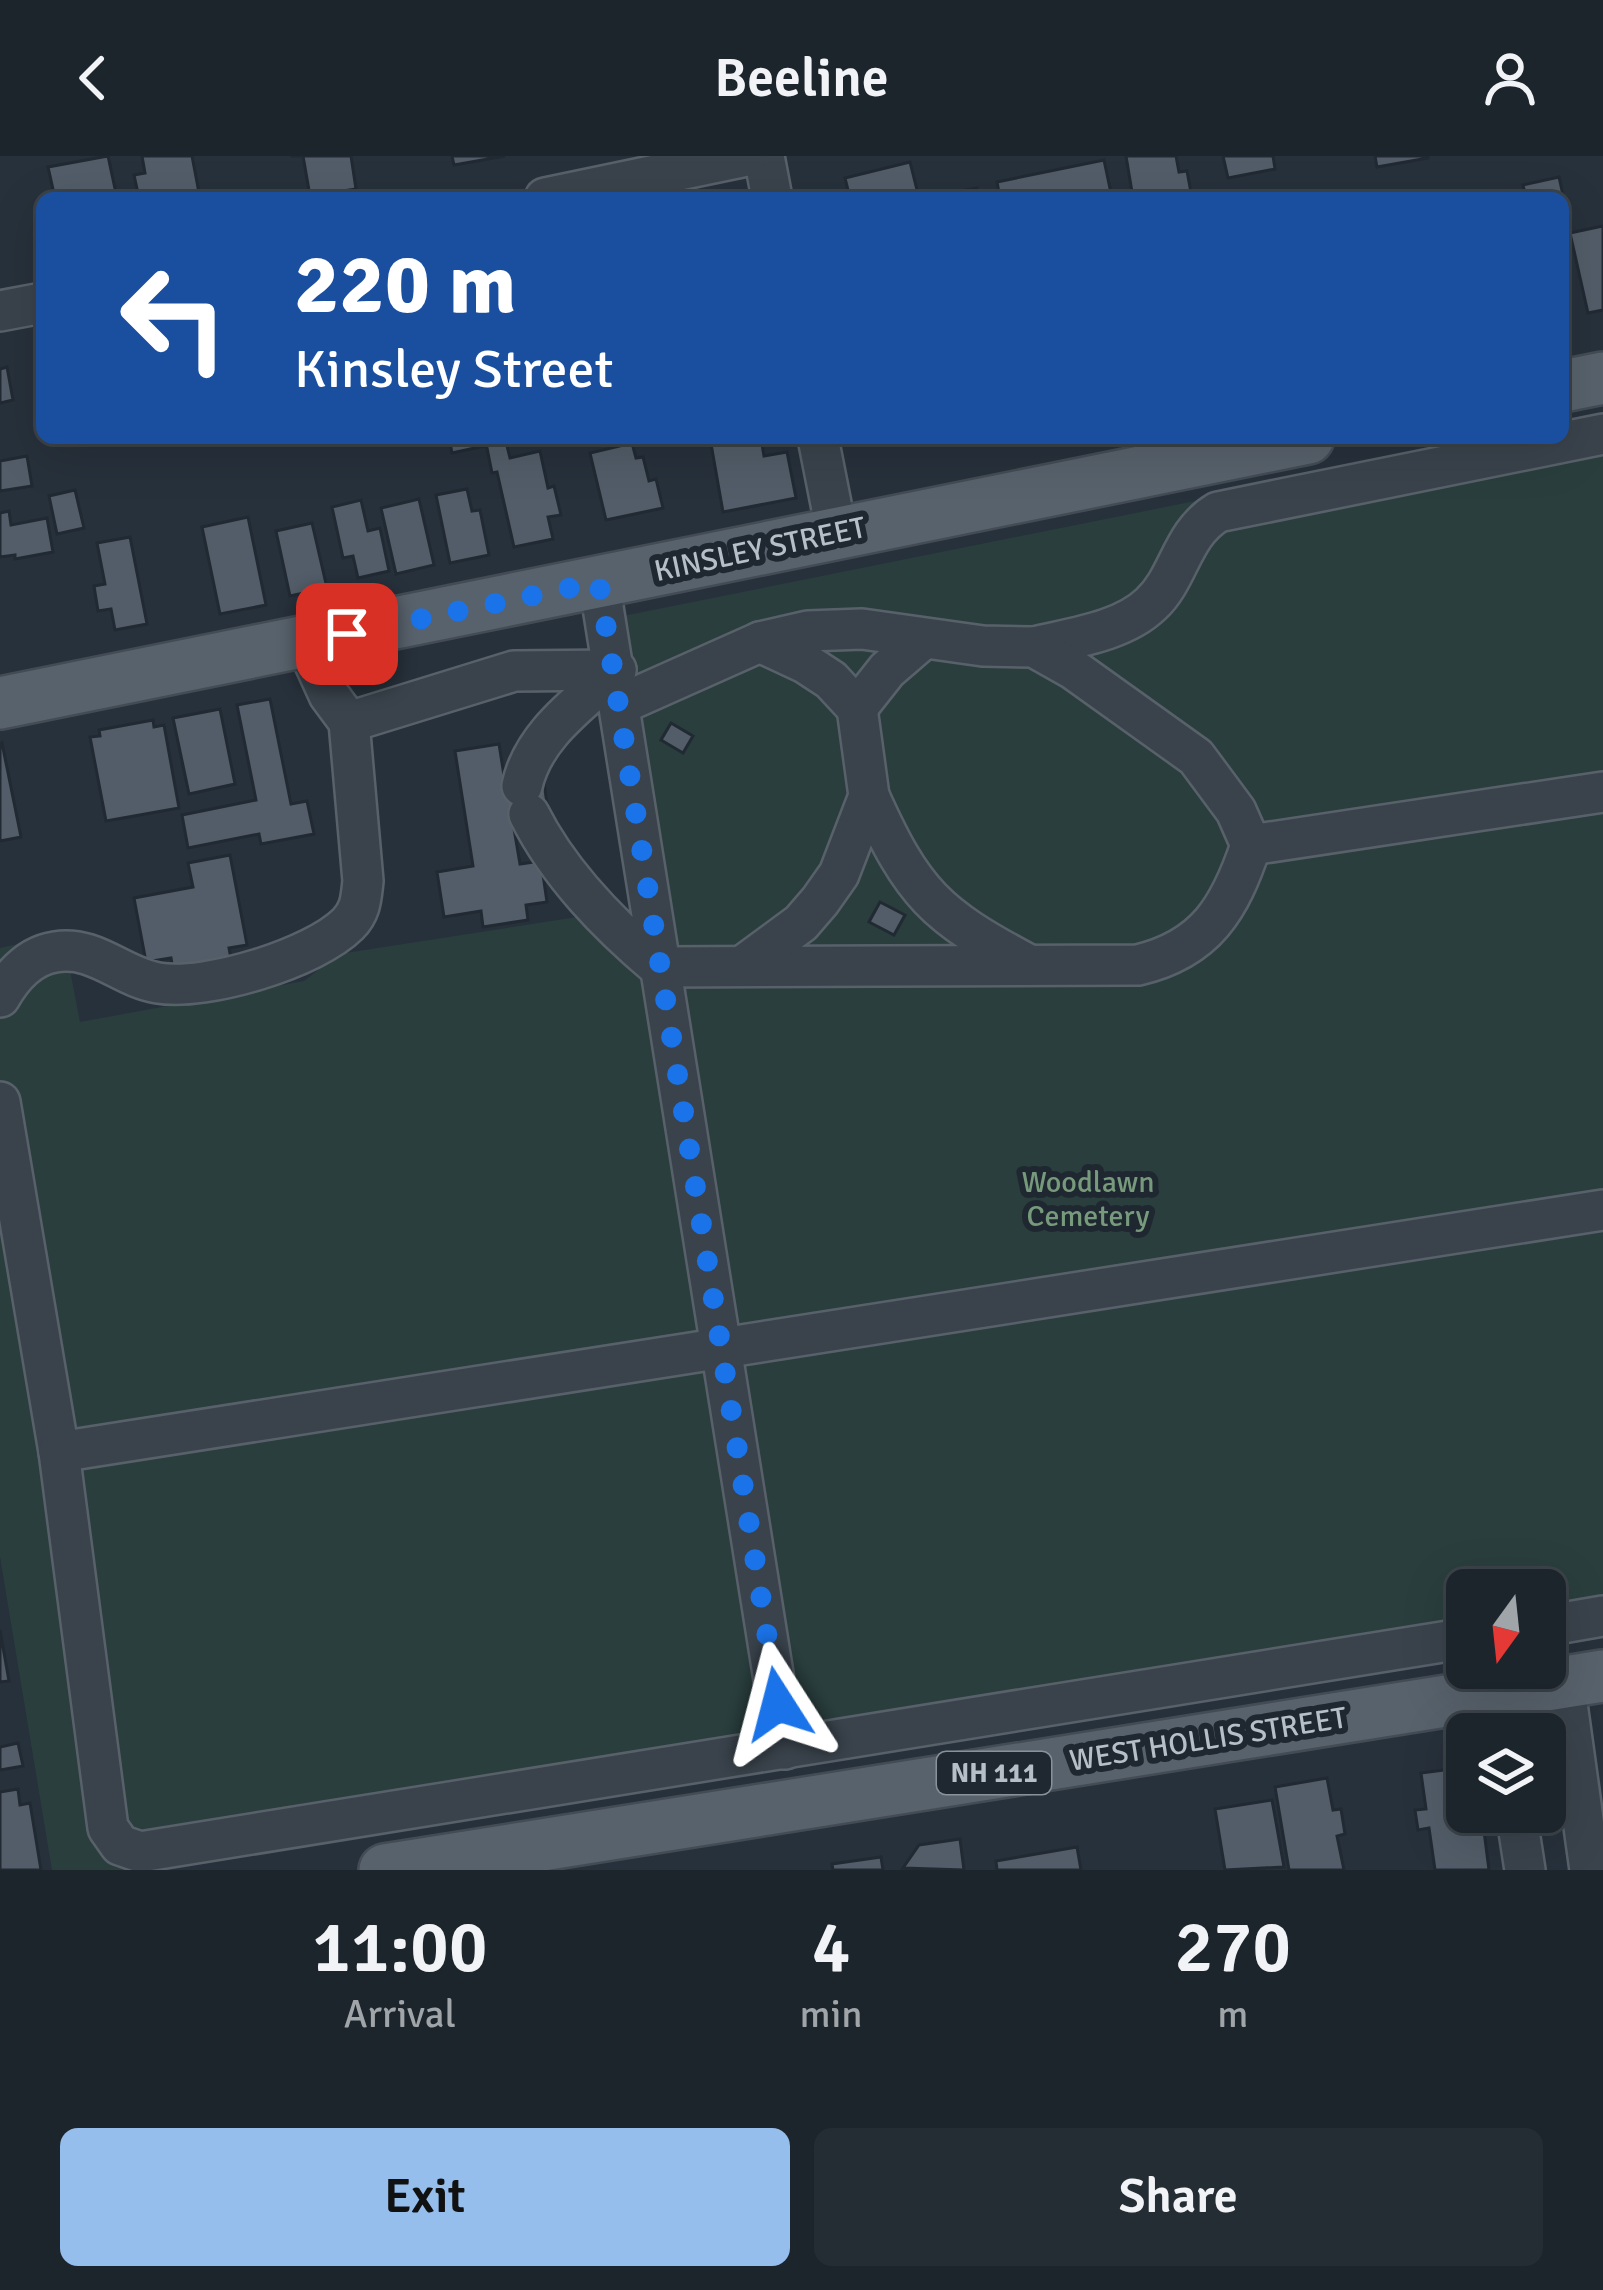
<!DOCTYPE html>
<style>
body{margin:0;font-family:Signika,sans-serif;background:#252d34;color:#f1f3f6;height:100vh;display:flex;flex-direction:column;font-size:45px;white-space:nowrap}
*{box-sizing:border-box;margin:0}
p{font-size:39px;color:#a0a5a9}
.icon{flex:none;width:66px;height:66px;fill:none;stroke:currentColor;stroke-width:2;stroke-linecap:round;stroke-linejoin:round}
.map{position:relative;height:1714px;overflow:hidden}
.sheet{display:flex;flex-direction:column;background:#1d252c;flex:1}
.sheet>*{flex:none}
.hud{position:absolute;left:36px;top:36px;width:1533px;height:252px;border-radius:18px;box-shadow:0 12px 48px #0002,0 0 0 3px #3b4248;background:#1a4fa0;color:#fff;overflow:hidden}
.needle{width:78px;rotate:195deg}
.fabs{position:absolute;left:1446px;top:1413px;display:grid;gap:24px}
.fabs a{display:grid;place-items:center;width:120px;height:120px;border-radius:18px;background:#1d252c;box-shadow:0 12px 48px #0002,0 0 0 3px #3b4248;font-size:60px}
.pin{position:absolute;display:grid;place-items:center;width:102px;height:102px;color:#fff;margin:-51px;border-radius:24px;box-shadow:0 6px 18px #0006}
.me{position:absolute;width:132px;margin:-66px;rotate:351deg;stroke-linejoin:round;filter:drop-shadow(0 0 9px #0008)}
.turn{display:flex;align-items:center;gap:42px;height:252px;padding:0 60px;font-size:54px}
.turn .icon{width:156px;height:156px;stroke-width:2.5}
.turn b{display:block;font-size:84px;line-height:102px}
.eta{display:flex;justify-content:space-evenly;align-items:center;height:204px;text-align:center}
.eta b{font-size:72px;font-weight:600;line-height:84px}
.button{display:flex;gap:24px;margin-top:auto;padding:24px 60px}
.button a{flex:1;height:138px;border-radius:18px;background:#95beed;color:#111;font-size:48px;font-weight:600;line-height:138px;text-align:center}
.button a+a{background:#252d34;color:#f1f3f6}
header{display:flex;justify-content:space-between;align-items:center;height:156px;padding:0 60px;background:#1d252c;font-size:54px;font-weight:600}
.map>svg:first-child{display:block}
.green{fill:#293e3d}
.building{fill:#525d69;stroke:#212a33;stroke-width:3}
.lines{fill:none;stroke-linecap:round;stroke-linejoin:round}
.minor-casing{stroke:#58616a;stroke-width:44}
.major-casing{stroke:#434c55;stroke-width:56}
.minor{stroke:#3a434c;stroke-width:39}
.major{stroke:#58626c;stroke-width:51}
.route{stroke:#1a73e8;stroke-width:21;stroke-dasharray:0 37.8}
.labels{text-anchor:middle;stroke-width:12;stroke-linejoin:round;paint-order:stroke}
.shield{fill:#1f2831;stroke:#89919a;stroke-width:3}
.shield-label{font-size:27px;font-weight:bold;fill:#b6bec7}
.street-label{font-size:30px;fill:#b6bec7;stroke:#1f2831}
.park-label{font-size:30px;fill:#779a7c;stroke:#1f2831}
</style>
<header><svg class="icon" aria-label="back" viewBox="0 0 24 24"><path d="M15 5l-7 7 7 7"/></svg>Beeline<svg class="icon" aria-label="person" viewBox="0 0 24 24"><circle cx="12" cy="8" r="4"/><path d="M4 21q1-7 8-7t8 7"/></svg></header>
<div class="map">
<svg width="1603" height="1714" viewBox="0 0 1603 1714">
<rect width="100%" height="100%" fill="#27313b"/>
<path class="green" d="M1603 263V1482L1545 1492V1434H1467V1504L143 1714H52L0 1401V792L63 778 80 866 304 825 339 798 667 747 623 460Z"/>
<g class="building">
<path d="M108 0 117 42H55L48 11Z"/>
<path d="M142 0H192L200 42H139L134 19 145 17Z"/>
<path d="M291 0H351L356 33 310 40 303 0Z"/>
<path d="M452 0H505L454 9Z"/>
<path d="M1126 0H1176L1179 16 1187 15 1192 42H1133Z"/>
<path d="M1223 0H1273L1275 13 1228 22Z"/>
<path d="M1375 0H1428V2L1377 11Z"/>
<path d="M1104 4 1112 42H1000L997 26Z"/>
<path d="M910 6 919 42H850L845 22Z"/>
<path d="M1559 21 1567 57 1563 58V42H1526L1523 29Z"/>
<path d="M977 32 979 42H940L939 39Z"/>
<path d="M1603 70V154L1588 157 1570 77Z"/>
<path d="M7 211 13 244 0 247V213Z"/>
<path d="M449 282H482L484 290 452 297Z"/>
<path d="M505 282 510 302 540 295 548 332 554 330 561 359 548 361 553 383 514 391 497 316 492 317 486 287Z"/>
<path d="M710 282H761L764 300 787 296 796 342 723 356Z"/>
<path d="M632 287 636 302 643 301 649 325 656 323 663 352 606 364 590 297Z"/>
<path d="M27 300 32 330 0 335V305Z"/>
<path d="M467 333 472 355 480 354 489 399 450 407 436 339Z"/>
<path d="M75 334 84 372 57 378 49 340Z"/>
<path d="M419 343 434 409 396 418 381 352Z"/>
<path d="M361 344 368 375 380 372 389 415 358 422 353 400 343 402 332 351Z"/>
<path d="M9 355 11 369 47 362 53 396 15 403V399L0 401V357Z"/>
<path d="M248 361 266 449 220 458 202 371Z"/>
<path d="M312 367 327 432 290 440 276 375Z"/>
<path d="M130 381 147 468 115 474 111 453 98 455 94 430 105 428 97 387Z"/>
<path d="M270 543 291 648 307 645 314 678 261 688 259 678 188 692 182 659 256 644 237 549Z"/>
<path d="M220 553 235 628 189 638 173 562Z"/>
<path d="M153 564 154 571 164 569 179 652 106 665 90 581 100 580 99 574Z"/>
<path d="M671 567 693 580 683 597 661 584Z"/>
<path d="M2 587 21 681 0 685V588Z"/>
<path d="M499 588 506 632 544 626 548 655 512 661 520 708 541 705 547 746 526 749 528 764 483 771 481 755 444 761 437 716 473 710 455 595Z"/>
<path d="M230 699 247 789 229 792 231 803 173 814 171 802 146 806 134 742 193 731 188 707Z"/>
<path d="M880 746 905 759 894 779 869 766Z"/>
<path d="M0 1474 9 1525 0 1526Z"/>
<path d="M18 1587 23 1610 0 1614V1591Z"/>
<path d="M1467 1611 1465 1669 1483 1667 1489 1714H1435L1429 1672 1418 1674 1415 1654 1426 1653 1421 1617Z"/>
<path d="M1327 1622 1333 1654 1341 1653 1345 1678 1337 1680 1344 1714H1289L1275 1631Z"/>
<path d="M18 1633 20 1649 30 1647 41 1714H0V1636Z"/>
<path d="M1272 1644 1284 1711 1225 1714 1215 1653Z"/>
<path d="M960 1683 964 1714 903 1712 919 1689Z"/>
<path d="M1077 1691 1081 1714H997L996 1705Z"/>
<path d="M881 1701 883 1714H833L832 1708Z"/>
</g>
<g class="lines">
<g class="minor-casing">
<g id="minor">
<path d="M764 0 772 42"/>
<path d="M545 42 747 0"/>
<path d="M0 155 42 147"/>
<path d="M818 282 837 378"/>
<path d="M599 426 785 1593"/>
<path d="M1034 491C1071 482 1122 476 1151 448 1180 421 1181 378 1218 356L1603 278"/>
<path d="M857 552 887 514 923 483"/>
<path d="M349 566 514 515 616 514"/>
<path d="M522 630C533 579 579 548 616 514"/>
<path d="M869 640C913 738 935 759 1029 809"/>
<path d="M529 658C559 718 608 768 659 811L1138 809C1206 793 1230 752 1251 689L1236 655 1196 601 1073 513 1034 491 983 490 862 473 808 475 760 486 621 548"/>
<path d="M1251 689 1603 636"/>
<path d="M744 809 801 767 820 745 839 718 869 640 857 552 831 524 805 507 760 486"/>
<path d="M0 841C12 820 29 800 55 796 95 789 121 821 158 827 207 835 314 802 348 768 361 755 361 742 363 725L349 566 329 539 305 486"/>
<path d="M0 946 59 1296 108 1672 120 1689 140 1696 1467 1482"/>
<path d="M59 1296 1603 1054"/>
<path d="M1545 1470 1603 1460"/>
<path d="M1564 1526 1590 1714"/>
<path d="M1499 1536 1505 1578"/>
<path d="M1516 1656 1525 1714"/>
</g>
</g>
<g class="major-casing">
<g id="major">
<path d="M1563 230 1603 222"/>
<path d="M0 547 1308 282"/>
<path d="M385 1714 1603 1520"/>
</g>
</g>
<use href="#minor" class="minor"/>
<use href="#major" class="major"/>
</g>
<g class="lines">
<path class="route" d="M347 478 599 426 778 1548"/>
</g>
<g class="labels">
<rect class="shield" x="937" y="1596" width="114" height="42" rx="9"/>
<g class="shield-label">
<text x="994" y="1626">NH 111</text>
</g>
<g class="street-label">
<text transform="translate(760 393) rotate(-12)" y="10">KINSLEY STREET</text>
<text transform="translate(1208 1583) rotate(-9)" y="10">WEST HOLLIS STREET</text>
</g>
<g class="park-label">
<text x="1088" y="1036">Woodlawn<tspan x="1088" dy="34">Cemetery</tspan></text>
</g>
</g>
</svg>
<div class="fabs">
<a><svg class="needle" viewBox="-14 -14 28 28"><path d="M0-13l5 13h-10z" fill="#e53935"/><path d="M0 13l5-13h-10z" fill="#a0a5a9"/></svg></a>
<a><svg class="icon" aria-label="layers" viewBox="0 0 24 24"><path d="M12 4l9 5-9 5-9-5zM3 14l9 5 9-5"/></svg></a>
</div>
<div class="pin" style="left:347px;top:478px;background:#d93025"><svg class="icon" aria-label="arrive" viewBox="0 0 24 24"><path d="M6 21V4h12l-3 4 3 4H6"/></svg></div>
<svg class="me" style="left:778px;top:1548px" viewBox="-20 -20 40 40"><path d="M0-17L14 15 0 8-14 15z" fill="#1a73e8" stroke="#fff" stroke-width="4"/></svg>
<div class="hud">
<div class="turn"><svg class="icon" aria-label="left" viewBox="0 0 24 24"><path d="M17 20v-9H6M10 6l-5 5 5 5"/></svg><div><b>220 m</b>Kinsley Street</div></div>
</div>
</div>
<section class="sheet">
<div class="eta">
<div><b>11:00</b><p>Arrival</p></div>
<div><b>4</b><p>min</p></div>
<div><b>270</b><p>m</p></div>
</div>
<div class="button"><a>Exit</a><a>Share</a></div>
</section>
